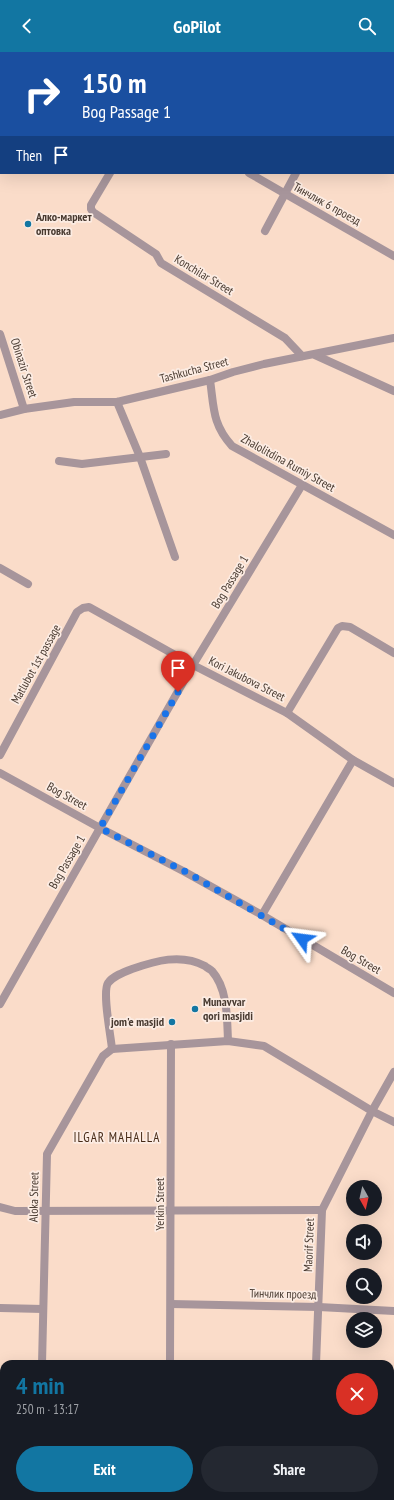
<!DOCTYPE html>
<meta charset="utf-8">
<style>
body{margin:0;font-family:"PT Sans Narrow",sans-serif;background:#242831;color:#f1f3f6;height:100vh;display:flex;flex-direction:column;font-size:15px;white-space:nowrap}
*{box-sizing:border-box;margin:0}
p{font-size:13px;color:#9ea1a6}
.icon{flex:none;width:22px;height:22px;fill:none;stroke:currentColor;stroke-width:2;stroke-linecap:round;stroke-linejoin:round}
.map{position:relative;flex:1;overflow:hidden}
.drawer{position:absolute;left:0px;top:1308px;width:394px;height:140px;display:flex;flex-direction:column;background:#171b24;border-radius:12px 12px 0 0;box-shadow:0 4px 16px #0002}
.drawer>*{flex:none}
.top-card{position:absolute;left:0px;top:0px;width:394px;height:122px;box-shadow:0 4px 16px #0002;background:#1a4fa0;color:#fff;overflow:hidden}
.needle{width:26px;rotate:172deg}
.controls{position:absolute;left:346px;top:1128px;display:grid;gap:8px}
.controls a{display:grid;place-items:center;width:36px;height:36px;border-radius:50%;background:#171b24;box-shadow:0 4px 16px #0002;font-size:20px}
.pin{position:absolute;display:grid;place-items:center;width:34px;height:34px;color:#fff;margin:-41px -17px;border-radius:50% 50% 50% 0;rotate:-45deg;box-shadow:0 0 4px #0007}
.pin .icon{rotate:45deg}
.me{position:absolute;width:44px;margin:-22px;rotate:301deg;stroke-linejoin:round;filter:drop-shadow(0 0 3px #0008)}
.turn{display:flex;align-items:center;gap:14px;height:84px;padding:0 16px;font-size:18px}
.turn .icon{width:52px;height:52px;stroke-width:2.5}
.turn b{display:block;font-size:28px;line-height:34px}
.then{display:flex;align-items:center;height:38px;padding:0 16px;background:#0003;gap:8px;font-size:15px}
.round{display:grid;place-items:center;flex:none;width:42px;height:42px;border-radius:21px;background:#242831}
.summary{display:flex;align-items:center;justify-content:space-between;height:68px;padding:0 16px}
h1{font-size:24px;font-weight:700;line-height:30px;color:#1276a2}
.action{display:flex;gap:8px;margin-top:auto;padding:8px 16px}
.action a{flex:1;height:46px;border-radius:24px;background:#1276a2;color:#fff;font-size:16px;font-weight:700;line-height:46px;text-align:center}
.action a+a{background:#242831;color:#f1f3f6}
header{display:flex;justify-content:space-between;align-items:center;height:52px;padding:0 16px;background:#1276a2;color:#fff;font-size:18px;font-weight:700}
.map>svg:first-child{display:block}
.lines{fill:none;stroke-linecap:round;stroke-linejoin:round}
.minor{stroke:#a7959b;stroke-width:8}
.tertiary{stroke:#a7959b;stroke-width:8}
.route{stroke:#1a73e8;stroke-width:7;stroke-dasharray:0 12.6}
.poi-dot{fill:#1276a2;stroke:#fcece3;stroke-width:1.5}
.labels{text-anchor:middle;stroke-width:3.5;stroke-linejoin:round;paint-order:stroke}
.street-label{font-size:12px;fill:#483a30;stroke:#fcece3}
.poi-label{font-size:12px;font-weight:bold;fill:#483a30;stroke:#fcece3;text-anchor:start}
.neighbourhood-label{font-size:13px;letter-spacing:1px;fill:#462a16;stroke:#fcece3}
</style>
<header><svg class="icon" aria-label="back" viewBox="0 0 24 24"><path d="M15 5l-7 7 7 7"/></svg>GoPilot<svg class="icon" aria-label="search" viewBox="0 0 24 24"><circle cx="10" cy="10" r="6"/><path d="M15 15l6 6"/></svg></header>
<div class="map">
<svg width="394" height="1448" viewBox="0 0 394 1448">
<rect width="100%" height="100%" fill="#fadcc9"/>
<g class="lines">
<g class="minor">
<path d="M256 0 258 1"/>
<path d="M362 1V0"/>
<path d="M393 79H394"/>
<path d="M110 121 91 153V157L93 160 156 202 161 211 285 286 302 304"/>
<path d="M249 121 394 204"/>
<path d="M265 179 296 121"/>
<path d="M0 282 24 357"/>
<path d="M315 303 394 339"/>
<path d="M210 328C214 355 212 372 232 394L394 483"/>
<path d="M117 350 140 405 175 505"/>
<path d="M0 363 24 357 74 350H117L210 328 233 320 264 312 394 286"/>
<path d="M59 409 82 412 166 402"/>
<path d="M0 516 28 532"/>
<path d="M287 661 338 576 342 574 350 575 394 601"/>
<path d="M0 703 77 560 83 556 89 555 193 613 287 661 353 708 394 731"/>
<path d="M0 721 100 776 193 613 302 433"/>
<path d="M262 863 353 708"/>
<path d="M112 997C111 985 102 940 108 931 113 924 124 920 132 917 155 909 181 901 205 914 207 916 210 917 212 919 228 937 227 967 228 989"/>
<path d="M0 1155 15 1159 322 1158"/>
<path d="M171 1252 319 1255 394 1259"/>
<path d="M0 1256 43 1257"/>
<path d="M42 1312 47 1102 103 1004 112 997 228 989 264 994 372 1059 394 1070"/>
<path d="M170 1312 171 992"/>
<path d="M316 1312 322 1158 372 1059 394 1020"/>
<path d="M0 1358H4"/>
<path d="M390 1361H394"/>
<path d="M0 1437 4 1429"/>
<path d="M171 1444 172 1448"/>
</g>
<path class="tertiary" d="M0 952 100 776 185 820 262 863 394 941"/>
</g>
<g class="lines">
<path class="route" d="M178 640 100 776 186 820 302 887"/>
</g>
<g class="poi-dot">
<circle cx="28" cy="172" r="4"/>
<circle cx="195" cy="957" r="4"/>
<circle cx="172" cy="970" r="4"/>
</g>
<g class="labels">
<g class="street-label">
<text transform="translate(327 152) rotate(29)" y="4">Тинчлик 6 проезд</text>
<text transform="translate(204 223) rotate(31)" y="4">Konchilar Street</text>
<text transform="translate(24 316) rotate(72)" y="4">Obinazir Street</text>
<text transform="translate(194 318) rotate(-15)" y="4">Tashkucha Street</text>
<text transform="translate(288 411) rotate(29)" y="4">Zhalolitdina Rumiy Street</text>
<text transform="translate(230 530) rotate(-59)" y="4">Bog Passage 1</text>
<text transform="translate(36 612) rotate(-61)" y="4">Matlubot 1st passage</text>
<text transform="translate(247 627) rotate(27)" y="4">Kori Jakubova Street</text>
<text transform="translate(67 744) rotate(29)" y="4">Bog Street</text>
<text transform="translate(67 810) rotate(-60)" y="4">Bog Passage 1</text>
<text transform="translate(361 908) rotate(30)" y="4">Bog Street</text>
<text transform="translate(34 1145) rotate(-89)" y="4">Aloka Street</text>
<text transform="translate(160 1152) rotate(-90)" y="4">Yerkin Street</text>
<text transform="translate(309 1193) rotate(-88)" y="4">Maorif Street</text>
<text transform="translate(283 1242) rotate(1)" y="4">Тинчлик проезд</text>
</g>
<g class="poi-label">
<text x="36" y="169">Алко-маркет<tspan x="36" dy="14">оптовка</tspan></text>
<text x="203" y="954">Munavvar<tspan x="203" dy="14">qori masjidi</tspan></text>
<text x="164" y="974" text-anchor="end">jom'e masjid</text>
</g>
<g class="neighbourhood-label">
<text x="117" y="1090">ILGAR MAHALLA</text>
</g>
</g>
</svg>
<div class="controls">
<a><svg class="needle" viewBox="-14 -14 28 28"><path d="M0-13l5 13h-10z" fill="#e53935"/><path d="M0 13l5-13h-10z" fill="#9ea1a6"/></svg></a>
<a><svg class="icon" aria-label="sound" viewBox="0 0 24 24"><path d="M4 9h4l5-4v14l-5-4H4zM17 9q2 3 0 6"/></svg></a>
<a><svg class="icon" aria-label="search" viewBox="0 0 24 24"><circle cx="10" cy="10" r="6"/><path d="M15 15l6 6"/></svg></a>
<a><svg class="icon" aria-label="layers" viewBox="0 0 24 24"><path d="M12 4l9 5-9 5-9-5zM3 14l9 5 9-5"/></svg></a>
</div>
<div class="pin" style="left:178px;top:640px;background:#d93025"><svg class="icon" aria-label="arrive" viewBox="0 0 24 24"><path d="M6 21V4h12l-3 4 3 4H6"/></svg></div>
<svg class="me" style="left:302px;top:887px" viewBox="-20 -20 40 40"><path d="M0-17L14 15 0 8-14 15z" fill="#1a73e8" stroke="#fff" stroke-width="4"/></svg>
<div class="top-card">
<div class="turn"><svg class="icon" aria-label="right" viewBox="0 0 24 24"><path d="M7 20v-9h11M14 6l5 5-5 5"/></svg><div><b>150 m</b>Bog Passage 1</div></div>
<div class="then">Then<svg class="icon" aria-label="arrive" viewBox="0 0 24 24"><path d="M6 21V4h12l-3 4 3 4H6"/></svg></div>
</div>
<section class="drawer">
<div class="summary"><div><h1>4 min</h1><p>250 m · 13:17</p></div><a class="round" style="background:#d93025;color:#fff"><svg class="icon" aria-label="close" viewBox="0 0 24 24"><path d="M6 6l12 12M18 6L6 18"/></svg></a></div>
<div class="action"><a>Exit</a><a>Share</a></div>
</section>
</div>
